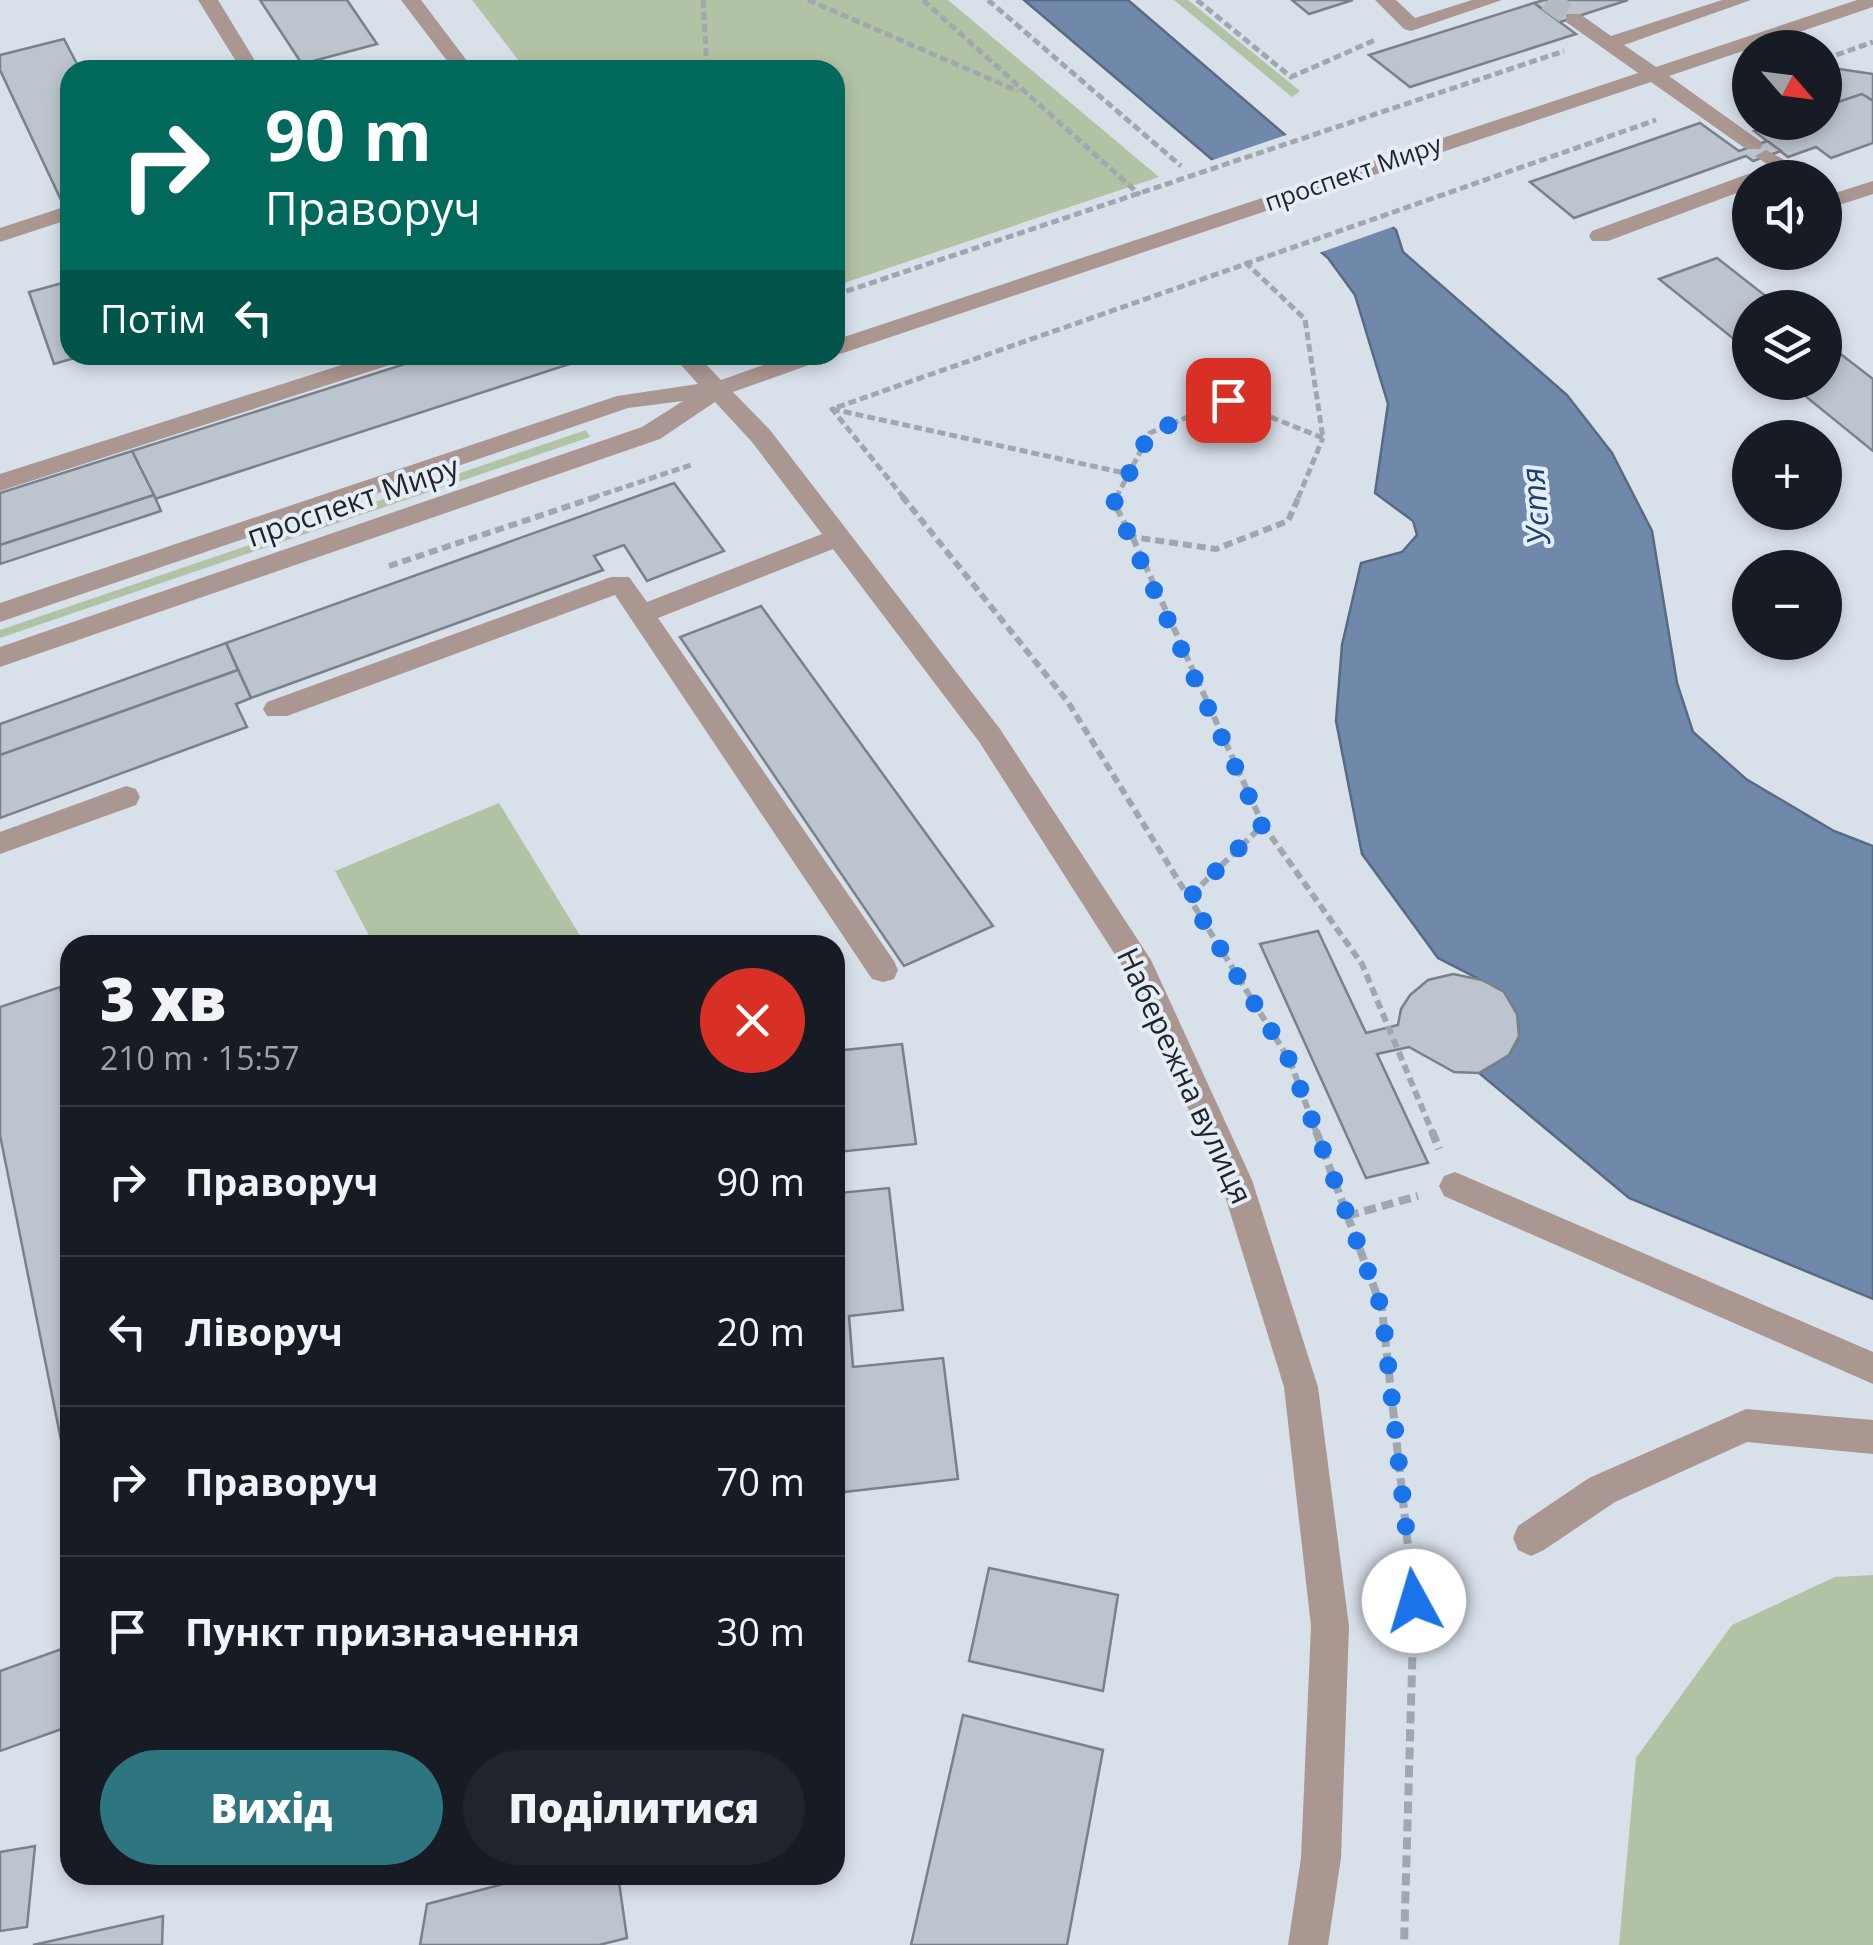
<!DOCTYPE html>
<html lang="uk">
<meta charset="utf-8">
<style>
body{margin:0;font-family:"Open Sans",sans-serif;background:#20242c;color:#f1f3f6;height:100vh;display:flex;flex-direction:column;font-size:38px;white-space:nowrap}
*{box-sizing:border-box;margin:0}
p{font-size:32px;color:#9ea1a6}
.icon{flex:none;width:55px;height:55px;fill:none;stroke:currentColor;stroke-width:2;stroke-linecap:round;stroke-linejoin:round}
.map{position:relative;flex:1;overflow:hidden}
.side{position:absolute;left:60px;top:935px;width:785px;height:950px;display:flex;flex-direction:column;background:#171b24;border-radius:30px;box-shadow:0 5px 15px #0003}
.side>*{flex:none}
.banner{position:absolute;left:60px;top:60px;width:785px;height:305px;border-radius:30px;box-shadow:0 5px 15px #0003;background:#00695c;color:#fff;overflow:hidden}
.needle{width:65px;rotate:118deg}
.controls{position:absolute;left:1732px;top:30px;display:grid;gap:20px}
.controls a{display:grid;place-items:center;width:110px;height:110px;border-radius:50%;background:#171b24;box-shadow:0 5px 15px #0003;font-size:50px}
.pin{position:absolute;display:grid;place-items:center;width:85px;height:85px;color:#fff;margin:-42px;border-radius:20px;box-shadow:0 5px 15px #0006}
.me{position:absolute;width:110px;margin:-55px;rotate:354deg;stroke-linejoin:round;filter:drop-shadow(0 0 8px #0008)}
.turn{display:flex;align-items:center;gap:35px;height:210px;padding:0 40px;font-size:45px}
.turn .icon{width:130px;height:130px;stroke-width:2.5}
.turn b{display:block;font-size:70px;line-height:85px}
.then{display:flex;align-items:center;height:95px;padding:0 40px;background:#0003;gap:20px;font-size:38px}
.round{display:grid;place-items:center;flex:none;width:105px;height:105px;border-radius:52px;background:#20242c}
.summary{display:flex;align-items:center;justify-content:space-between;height:170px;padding:0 40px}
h1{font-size:60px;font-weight:800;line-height:75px}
.primary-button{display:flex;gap:20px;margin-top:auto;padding:20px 40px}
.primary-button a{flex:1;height:115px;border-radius:60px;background:#2d757f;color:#fff;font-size:40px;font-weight:800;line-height:115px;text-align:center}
.primary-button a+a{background:#20242c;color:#f1f3f6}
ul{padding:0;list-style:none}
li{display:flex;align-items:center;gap:30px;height:150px;padding:0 40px;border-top:2px solid #363941}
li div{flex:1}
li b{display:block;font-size:38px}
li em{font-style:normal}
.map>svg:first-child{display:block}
.green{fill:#b2c2a4}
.water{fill:#7089aa;stroke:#596b83;stroke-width:2.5}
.pier{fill:#d8e0ea}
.building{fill:#bcc4cd;stroke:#7a818a;stroke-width:2.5}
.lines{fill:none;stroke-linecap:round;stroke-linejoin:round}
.minor-tunnel{stroke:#b4bbc3;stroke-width:22;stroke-dasharray:22 11;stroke-linecap:butt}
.path-far2{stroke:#a0a7af;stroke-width:5;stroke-dasharray:8 4;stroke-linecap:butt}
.path-far1{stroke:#a0a7af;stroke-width:6;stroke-dasharray:9 5;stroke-linecap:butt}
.path{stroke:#a0a7af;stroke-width:8;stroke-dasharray:12 6;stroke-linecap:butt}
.minor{fill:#ab9791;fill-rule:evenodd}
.route{stroke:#1a73e8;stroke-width:18;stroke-dasharray:0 32.4}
.labels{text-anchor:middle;stroke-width:8;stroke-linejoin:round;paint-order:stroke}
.far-street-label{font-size:25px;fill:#222528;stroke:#e5eef7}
.street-label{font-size:30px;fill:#222528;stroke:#e5eef7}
.water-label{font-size:32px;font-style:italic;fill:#1c406d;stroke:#e5eef7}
</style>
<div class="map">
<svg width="1873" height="1945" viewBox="0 0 1873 1945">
<rect width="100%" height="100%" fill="#d8e0ea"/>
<g class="green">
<path d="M472 0H948L1159 177 835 286V70H526Z"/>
<path d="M1174 0H1188L1300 91 1292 97Z"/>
<path d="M586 430 590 437 0 638V630Z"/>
<path d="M499 803 581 937 562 945H374L335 871Z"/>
<path d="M1873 1575V1945H1619L1636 1758 1732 1625 1835 1577Z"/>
</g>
<path class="water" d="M1024 0H1128L1396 230 1403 252 1567 395 1612 453 1652 531 1677 683 1693 732 1746 779 1834 831 1873 846V1299L1629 1198 1479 1073 1509 1055 1519 1036 1517 1014 1504 992 1438 958 1362 854 1336 721 1342 645 1361 563 1402 552 1417 535 1413 521 1375 493 1388 404 1355 295 1328 258Z"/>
<path class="pier" d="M1289 134 1398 225 1316 254 1207 162Z"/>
<g class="building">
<path d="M260 0H347L377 44 302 64Z"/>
<path d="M1292 0H1353L1309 14Z"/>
<path d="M1544 0H1628L1560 22 1534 3Z"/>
<path d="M1534 3 1576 34 1410 87 1369 55Z"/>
<path d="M64 39 80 70H70V197L61 200 0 70V55Z"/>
<path d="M1839 69 1873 74V101L1862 94 1835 103 1825 96V73Z"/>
<path d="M1862 94 1873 101V143L1831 158 1816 147 1788 157 1754 131 1779 122H1825V96L1835 103Z"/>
<path d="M1700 123 1739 151 1767 141 1781 151 1753 161 1746 156 1574 218 1530 182Z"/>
<path d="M1717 258 1781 308H1750V352L1659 279Z"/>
<path d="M70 281V355H85L54 364 29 292Z"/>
<path d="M1825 342 1873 379V451L1788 382H1825Z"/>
<path d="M433 355 588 358 155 499 132 451Z"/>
<path d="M132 451 154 495 0 545V493Z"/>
<path d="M674 483 724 551 647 581 624 545 594 556 603 570 251 698 226 643Z"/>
<path d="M154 495 161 511 0 564V545Z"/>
<path d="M761 606 993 926 904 966 680 637Z"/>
<path d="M226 643 238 670 0 755V724Z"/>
<path d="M238 670 251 698 236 704 247 727 0 818V755Z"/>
<path d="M1318 931 1366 1033 1398 1025 1401 1009 1410 995 1428 980 1453 974 1482 980 1504 992 1517 1014 1519 1036 1509 1055 1479 1073 1454 1072 1409 1047 1377 1054 1428 1163 1366 1178 1260 944Z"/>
<path d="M60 987 70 1031V1485L0 1135V1007Z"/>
<path d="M902 1044 916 1144 836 1152 840 1193 889 1188 903 1310 849 1316 853 1367 943 1358 958 1479 835 1493V1051Z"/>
<path d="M989 1568 1118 1595 1103 1691 969 1661Z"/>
<path d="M70 1646V1726L0 1751V1671Z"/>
<path d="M963 1715 1103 1750 1067 1945H911Z"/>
<path d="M35 1846 27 1927 0 1931V1852Z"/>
<path d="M538 1875H618L627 1938 599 1945H420L427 1904Z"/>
<path d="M163 1916 162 1945H33Z"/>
</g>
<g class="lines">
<path class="minor-tunnel" d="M1548 0 1573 18"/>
<g class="path-far2">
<path d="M703 0 707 70"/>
<path d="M808 0 1018 91"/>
<path d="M923 0 1140 195"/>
<path d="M988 0 1181 166"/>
<path d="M1197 0 1291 77 1375 40"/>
<path d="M1825 59 1873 42"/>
<path d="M1734 92 1750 86"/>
<path d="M1245 262 1305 319 1323 438"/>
<path d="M835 295 1564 51"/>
<path d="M602 356 610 355"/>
<path d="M832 409 1129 474"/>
<path d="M592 498 691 465"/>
<path d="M904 498 832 409 1656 120"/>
<path d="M1116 498 1150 433 1228 400 1323 438"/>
<path d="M1298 498 1323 438"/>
</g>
<g class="path-far1">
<path d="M902 496 1068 702 1290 1061 1317 1134"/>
<path d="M1118 496 1114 503 1132 537 1216 549 1288 521 1299 496"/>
<path d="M1133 538 1263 825 1189 897"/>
<path d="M389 566 599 496"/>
<path d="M1263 825 1362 964 1433 1134"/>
</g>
<g class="path">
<path d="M1316 1131 1382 1309 1414 1601 1404 1945"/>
<path d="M1432 1131 1439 1149"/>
<path d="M1347 1216 1418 1196"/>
</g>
<g class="minor">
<path d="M198 0H218L254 59 251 63H237Z"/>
<path d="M401 0H421L474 70H454Z"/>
<path d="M1375 0H1396L1415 18 1472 0H1502L1411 31 1404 29Z"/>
<path d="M1722 0H1751L1624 45 1656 67 1857 0H1873V7L1669 76 1760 141 1763 145 1760 149H1746L1651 82 843 353 835 355H834L835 340 1638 73 1566 22V14H1580L1611 36Z"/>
<path d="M1766 150 1798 167 1779 178H1750V188L1608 241H1592L1589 236 1592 231 1770 166 1755 156Z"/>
<path d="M1873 181V194L1836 206 1825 202V187L1838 192Z"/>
<path d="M70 205V219L0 242V228Z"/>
<path d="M373 355H409L405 360 0 491V474Z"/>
<path d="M672 355H697L721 380 792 355H827L823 360 733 392 770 430 1000 729 1151 960 1252 1180 1318 1387 1349 1626 1341 1858 1328 1945H1288L1301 1858 1311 1626 1284 1387 1220 1180 1128 975 980 743 833 549 658 618 894 961 898 970 894 979 883 982 872 979 615 595 287 716H267L263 709 267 702 611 577H629L647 602 822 534 752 442 715 402 660 439 0 667V647L642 427 683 401 628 408 0 622V603L617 396 698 384Z"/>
<path d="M126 786 136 789 140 797 136 805 0 854V832Z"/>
<path d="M1455 1172 1873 1352V1384L1444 1196 1439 1186 1444 1176Z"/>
<path d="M1746 1409 1873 1420V1454L1747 1442 1615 1502 1544 1550 1531 1556 1518 1550 1513 1538 1518 1526 1589 1478Z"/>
</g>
</g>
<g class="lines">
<path class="route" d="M1228 400 1150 433 1114 503 1262 825 1189 898 1290 1061 1382 1309 1414 1601"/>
</g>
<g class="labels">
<g class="far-street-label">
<text transform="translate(1353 173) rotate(-19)" y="9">проспект Миру</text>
</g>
<g class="street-label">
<text transform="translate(353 502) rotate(-19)" y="10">проспект Миру</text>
<text transform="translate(1184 1076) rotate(65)" y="10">Набережна вулиця</text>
</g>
<g class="water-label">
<text transform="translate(1536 506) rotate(-95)" y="11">Устя</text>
</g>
</g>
</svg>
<div class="controls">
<a><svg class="needle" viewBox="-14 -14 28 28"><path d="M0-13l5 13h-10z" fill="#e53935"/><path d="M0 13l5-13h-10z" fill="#9ea1a6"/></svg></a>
<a><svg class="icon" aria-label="sound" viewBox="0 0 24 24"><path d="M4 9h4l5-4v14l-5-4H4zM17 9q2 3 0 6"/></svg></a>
<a><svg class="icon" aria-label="layers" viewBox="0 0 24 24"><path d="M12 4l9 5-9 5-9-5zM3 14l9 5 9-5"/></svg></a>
<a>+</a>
<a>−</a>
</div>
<div class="pin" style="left:1228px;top:400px;background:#d93025"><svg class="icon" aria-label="arrive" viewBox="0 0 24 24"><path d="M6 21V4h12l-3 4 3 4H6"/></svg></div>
<svg class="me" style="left:1414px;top:1601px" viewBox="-20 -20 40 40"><circle r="19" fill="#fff"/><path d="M0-13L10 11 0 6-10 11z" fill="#1a73e8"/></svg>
<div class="banner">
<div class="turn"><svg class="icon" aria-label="right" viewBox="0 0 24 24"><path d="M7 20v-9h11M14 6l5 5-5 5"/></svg><div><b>90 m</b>Праворуч</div></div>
<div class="then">Потім<svg class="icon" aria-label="left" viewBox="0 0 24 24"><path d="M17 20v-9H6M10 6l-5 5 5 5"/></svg></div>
</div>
<section class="side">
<div class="summary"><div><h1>3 хв</h1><p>210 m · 15:57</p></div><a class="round" style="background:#d93025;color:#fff"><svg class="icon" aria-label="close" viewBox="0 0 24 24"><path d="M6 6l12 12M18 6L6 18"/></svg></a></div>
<ul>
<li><svg class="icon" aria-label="right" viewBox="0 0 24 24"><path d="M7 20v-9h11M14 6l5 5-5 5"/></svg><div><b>Праворуч</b></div><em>90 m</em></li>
<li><svg class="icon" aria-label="left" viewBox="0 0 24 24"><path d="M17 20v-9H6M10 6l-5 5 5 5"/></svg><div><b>Ліворуч</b></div><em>20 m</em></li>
<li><svg class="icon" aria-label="right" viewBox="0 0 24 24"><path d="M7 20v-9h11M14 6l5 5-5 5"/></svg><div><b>Праворуч</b></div><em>70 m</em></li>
<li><svg class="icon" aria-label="arrive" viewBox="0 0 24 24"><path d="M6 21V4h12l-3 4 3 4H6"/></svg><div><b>Пункт призначення</b></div><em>30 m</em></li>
</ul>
<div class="primary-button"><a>Вихід</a><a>Поділитися</a></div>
</section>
</div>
